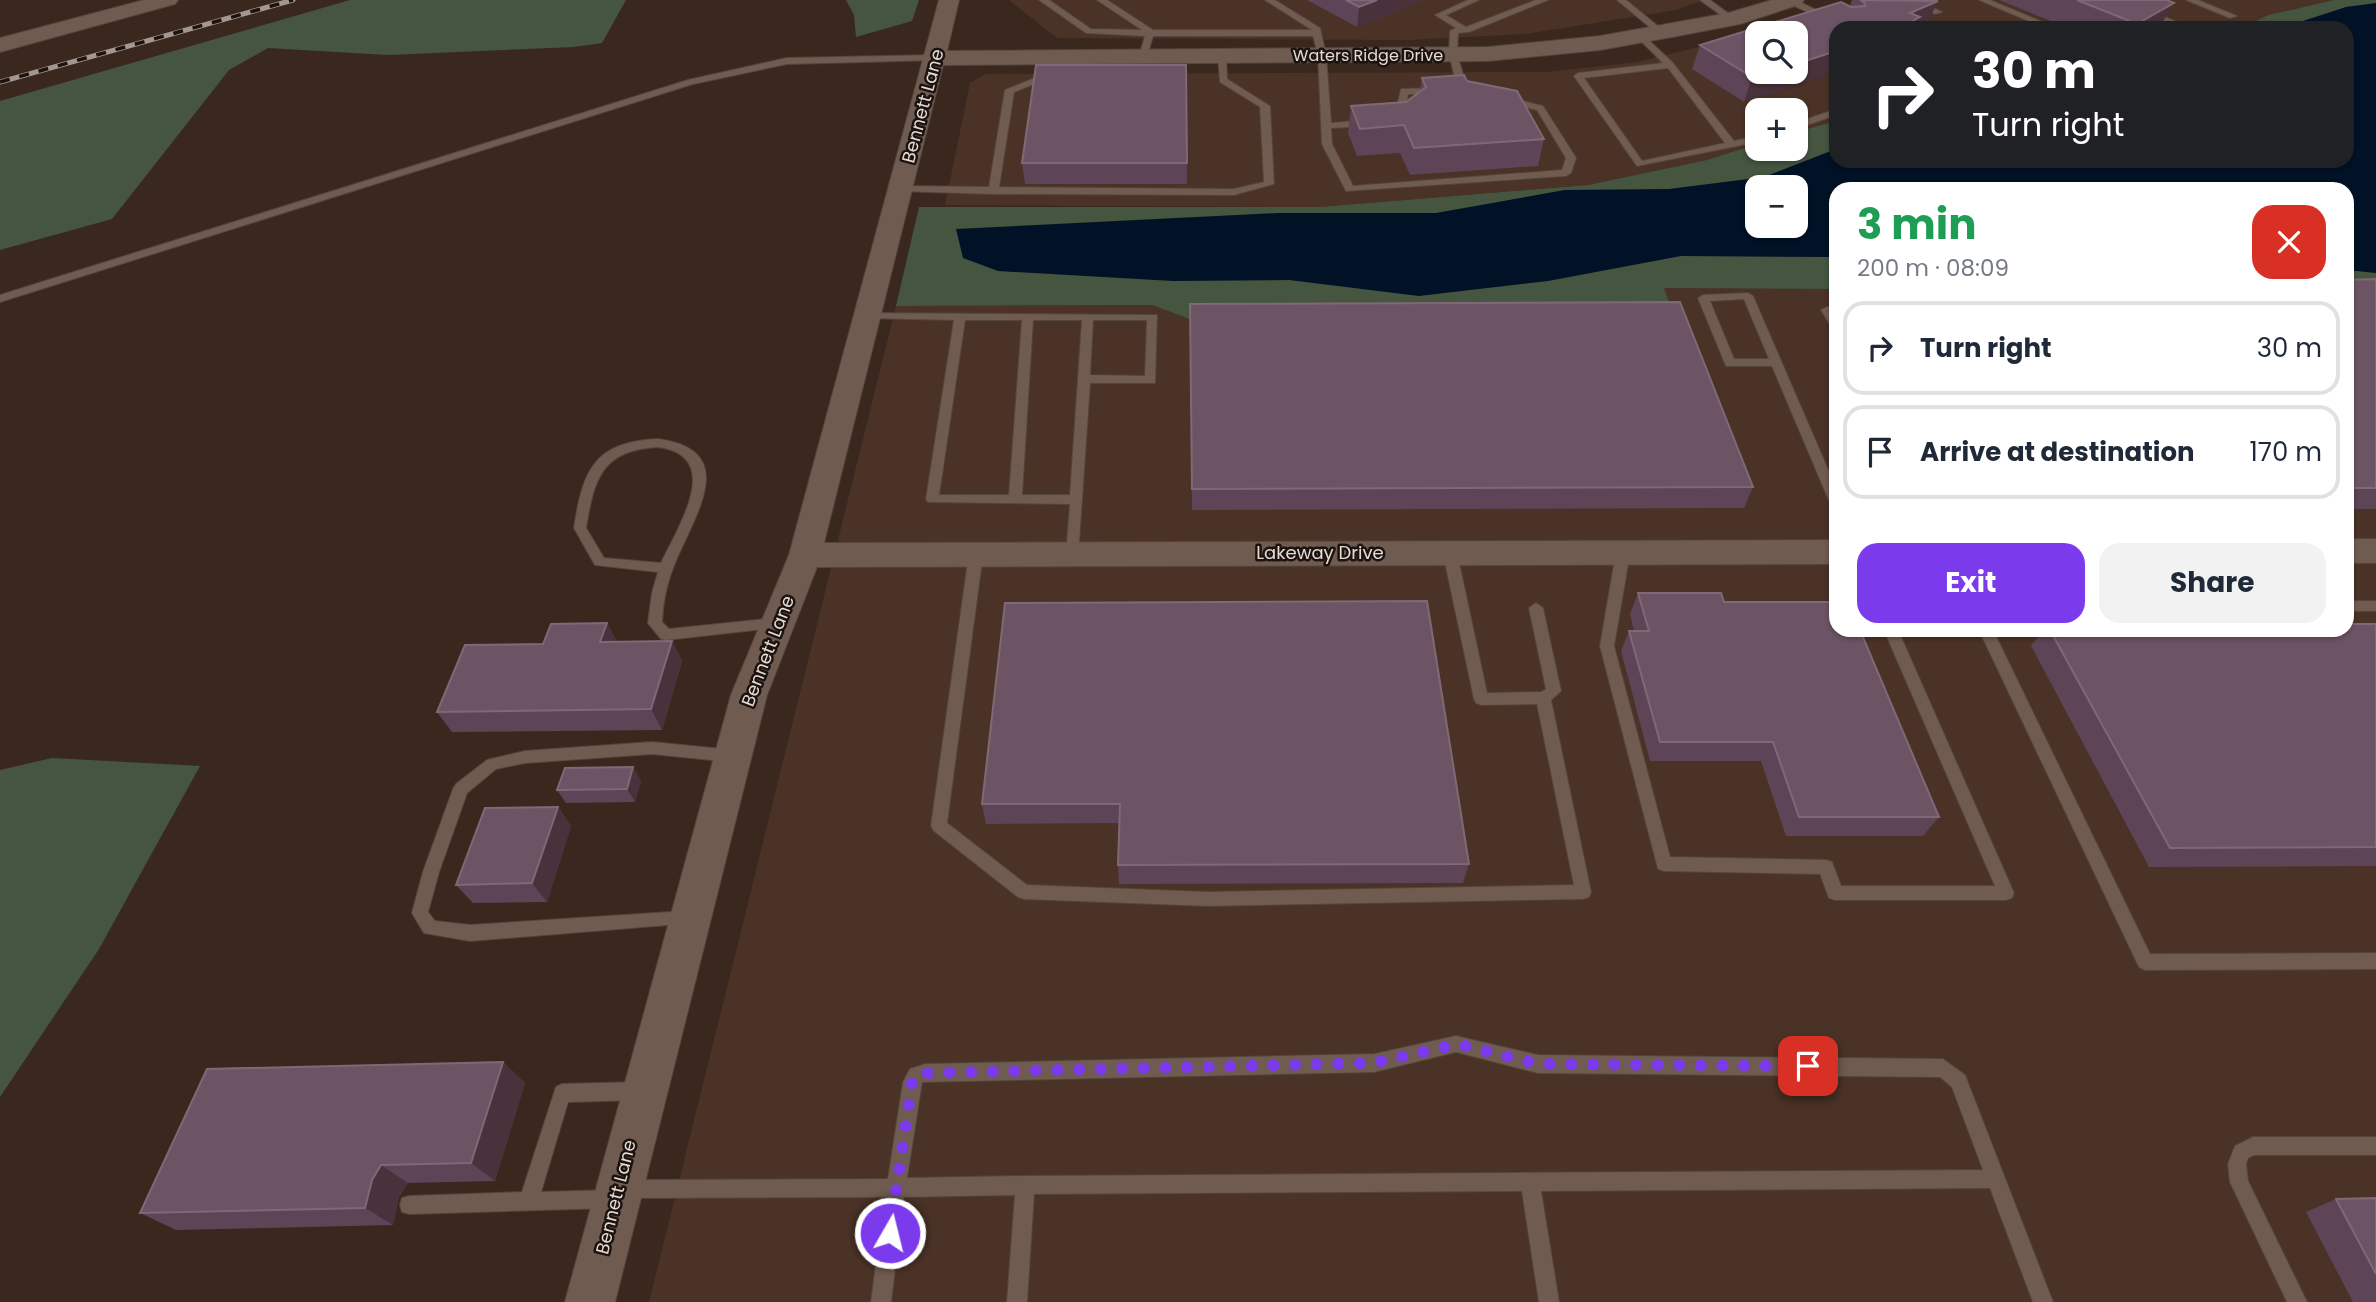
<!DOCTYPE html>
<meta charset="utf-8">
<style>
body{margin:0;font-family:Poppins,sans-serif;background:#f2f2f3;color:#1f2937;height:100vh;display:flex;flex-direction:column;font-size:26px;white-space:nowrap}
*{box-sizing:border-box;margin:0}
p{font-size:23px;color:#747a83}
.icon{flex:none;width:38px;height:38px;fill:none;stroke:currentColor;stroke-width:2;stroke-linecap:round;stroke-linejoin:round}
.map{position:relative;flex:1;overflow:hidden}
.side{position:absolute;left:1829px;top:182px;width:525px;height:455px;display:flex;flex-direction:column;background:#fff;border-radius:21px;box-shadow:0 2px 5px #0004}
.side>*{flex:none}
.hud{position:absolute;left:1829px;top:21px;width:525px;height:147px;border-radius:21px;box-shadow:0 2px 5px #0004;background:#202124;color:#fff;overflow:hidden}
.buttons{position:absolute;left:1745px;top:21px;display:grid;gap:14px}
.buttons a{display:grid;place-items:center;width:63px;height:63px;border-radius:14px;background:#fff;box-shadow:0 2px 5px #0004;font-size:35px}
.pin{position:absolute;display:grid;place-items:center;width:60px;height:60px;color:#fff;margin:-30px;border-radius:14px;box-shadow:0 4px 10px #0006}
.me{position:absolute;width:77px;margin:-38px;rotate:8deg;stroke-linejoin:round;filter:drop-shadow(0 0 5px #0008)}
.turn{display:flex;align-items:center;gap:24px;height:147px;padding:0 28px;font-size:32px}
.turn .icon{width:91px;height:91px;stroke-width:2.5}
.turn b{display:block;font-size:49px;line-height:60px}
.round{display:grid;place-items:center;flex:none;width:74px;height:74px;border-radius:21px;background:#f2f2f3}
.overview{display:flex;align-items:center;justify-content:space-between;height:119px;padding:0 28px}
h1{font-size:42px;font-weight:700;line-height:52px;color:#1e9e55}
.button{display:flex;gap:14px;margin-top:auto;padding:14px 28px}
.button a{flex:1;height:80px;border-radius:21px;background:#7c3aed;color:#fff;font-size:28px;font-weight:700;line-height:80px;text-align:center}
.button a+a{background:#f2f2f3;color:#1f2937}
ul{padding:0;list-style:none}
li{display:flex;align-items:center;gap:21px;height:94px;margin:0 14px 10px;padding:0 14px;border:4px solid #e0e1e3;border-radius:21px}
li div{flex:1}
li b{display:block;font-size:26px}
li em{font-style:normal}
.map>svg:first-child{display:block}
.built{fill:#4a3226;fill-rule:evenodd}
.green{fill:#455540;fill-rule:evenodd}
.water{fill:#011226;fill-rule:evenodd}
.lines{fill:none;stroke-linecap:round;stroke-linejoin:round}
.service-casing{stroke:#54453d;stroke-width:2}
.tertiary-casing{stroke:#54453d;stroke-width:2}
.service{fill:#705b51;fill-rule:evenodd}
.tertiary{fill:#705b51;fill-rule:evenodd}
.rail-casing{stroke:#a5968f;stroke-width:5}
.rail{stroke:#1b130f;stroke-width:3.5;stroke-dasharray:10;stroke-linecap:butt}
.wall{fill:#5d4457}
.shaded-wall{fill:#49323b}
.building{fill:#6c5465;stroke:#7f6976;stroke-width:2}
.route{stroke:#7c3aed;stroke-width:12;stroke-dasharray:0 21.6}
.labels{text-anchor:middle;stroke-width:5;stroke-linejoin:round;paint-order:stroke}
.far-street-label{font-size:16px;fill:#e6dad4;stroke:#1b130f}
.street-label{font-size:18px;fill:#e6dad4;stroke:#1b130f}
</style>
<div class="map">
<svg width="2376" height="1302" viewBox="0 0 2376 1302">
<rect width="100%" height="100%" fill="#3a281f"/>
<g class="built">
<path d="M1009 0H1704L1676 10 1525 34 1408 40 1057 38Z"/>
<path d="M1866 0H2334L2268 15 2241 28H1836V121L1796 132V110H1757V144L1707 160 1588 185 1320 207 945 205 970 83 986 74 1548 72 1637 62 1782 27ZM1757 33H1796V72H1757Z"/>
<path d="M2347 286 2376 287V1302H649L896 306 1152 305 1192 320 1675 322 1664 288 1836 289V630H2347Z"/>
</g>
<g class="green">
<path d="M350 0H626L602 43 574 47 388 55 268 48 229 70 112 219 0 250V101Z"/>
<path d="M846 0H919L912 21 856 37 854 15Z"/>
<path d="M2334 0H2376V287L2347 286V189H1836V289L1664 288 1676 322 1192 320 1152 305 896 306 919 207H1320L1588 185 1707 160 1757 144V149H1796V132L1836 121V161H2347V28H2241L2268 15ZM1757 187H1796V226H1757Z"/>
<path d="M52 758 200 766 99 949 0 1097V770Z"/>
</g>
<path class="water" d="M2376 3V273L2347 270V189H1836V257L1681 256 1548 281 1419 296 1289 280 1173 281 998 271 963 258 956 229 1279 213H1436L1565 190 1669 189 1764 177 1836 149V161H2347V28H2281L2346 7ZM1757 187H1796V226H1757Z"/>
<g class="lines">
<g class="service-casing">
<g id="service">
<path d="M1039 0H1049L1091 29 1142 30 1097 0H1107L1153 30H1312L1265 0H1275L1320 28 1326 55 1331 123 1367 120 1372 123 1367 126 1331 128 1332 144 1353 186 1562 170 1566 158 1537 110 1503 102 1501 100 1506 97 1543 106 1576 158 1571 173 1566 176 1346 191 1322 144 1318 55 1313 36H1153L1147 56 1143 59 1139 56 1145 36 1086 33Z"/>
<path d="M1468 0H1479L1446 15 1466 27 1536 0H1548L1469 32 1458 33 1457 54 1468 91 1463 94 1458 91 1449 54 1450 31 1456 28 1435 15Z"/>
<path d="M1617 0H1626L1665 32 1658 34Z"/>
<path d="M1700 0H1710L1736 19 1729 21Z"/>
<path d="M1788 0H1796L1853 28H1842L1788 3Z"/>
<path d="M1906 0H1917L1942 12 1935 14Z"/>
<path d="M1979 0H1990L2057 28H2045Z"/>
<path d="M2111 0H2123L2185 25 2182 28H2172L2174 25Z"/>
<path d="M2186 0H2198L2237 16 2230 18Z"/>
<path d="M1641 33 1673 63 1734 141 1757 136V142L1637 166 1574 76 1578 73 1663 63 1638 38 1637 36ZM1668 68 1725 143 1642 161 1584 78Z"/>
<path d="M1051 54 1055 57 1052 77 1014 92 999 187 1234 189 1264 182 1260 107 1220 82 1218 56 1222 53 1226 56 1227 79 1270 106 1274 184 1234 195 993 194 898 191V187L902 186 989 187 1005 90 1045 74 1047 57Z"/>
<path d="M936 55 940 58 939 60 787 64 693 84 0 302V295L688 80 787 58Z"/>
<path d="M1401 89 1439 88 1444 91 1439 94H1408L1404 119 1399 122 1394 119Z"/>
<path d="M1836 109V115L1796 129V123Z"/>
<path d="M1748 293 1753 296 1836 488V507L1830 503 1772 366H1726L1698 298 1703 295ZM1744 299 1769 359H1734L1710 301Z"/>
<path d="M1827 307H1836V329L1832 328 1821 310Z"/>
<path d="M868 313 1157 315 1155 383H1090L1078 557 1073 559 1066 554 1070 504 928 502 926 499 954 320 864 318 862 316ZM965 320H1022L1009 495H939ZM1033 320H1082L1070 495H1022ZM1093 320H1147L1145 376 1090 375Z"/>
<path d="M658 439C742 450 694 516 675 563 667 582 663 601 662 622L669 629 777 618 782 619 784 623 782 627 666 640 661 639 648 623 652 593 658 572 595 565 574 528C583 470 594 442 658 439ZM658 447C725 456 678 527 661 563L604 558 586 528C594 478 602 450 658 447Z"/>
<path d="M1450 548 1457 553 1487 693 1541 692 1546 689 1529 608 1536 603 1543 608 1561 691 1551 700 1591 892 1589 897 1583 899 1208 906 1024 899 1018 897 934 831 931 826 969 554 976 549 983 554 947 823 1027 885 1208 892 1574 885 1537 704 1481 705 1476 703 1474 699 1443 553Z"/>
<path d="M1623 548 1630 553 1614 646 1670 857 1826 860 1832 862 1841 886H1995L1884 630H1898L2014 893 2012 898 2006 900H1835L1829 898 1820 874 1664 871 1658 869 1600 646 1616 553Z"/>
<rect x="2347" y="601" width="29" height="10"/>
<path d="M1979 630H1993L2150 954 2376 953V969L2145 970 2139 967Z"/>
<path d="M652 742 732 750 737 752 739 756 737 760 732 762 652 754 525 763 496 769 467 793 439 872 428 912 435 921 470 925 686 911 692 913 694 918 692 923 470 941 424 933 412 913 423 872 453 789 456 784 487 760 525 751Z"/>
<path d="M1456 1036 1538 1055 1943 1059 1965 1075 2053 1302H2033L1990 1188 1541 1191 1559 1302H1539L1522 1191 1034 1194 1027 1302H1007L1015 1195 904 1197 891 1302H871L885 1197 626 1198 619 1196 617 1189 619 1182 626 1180 888 1179 903 1082 910 1069 925 1064 1374 1054ZM1456 1052 1538 1073 1940 1077 1952 1087 1983 1170 1025 1176 907 1178 922 1082 1374 1072Z"/>
<path d="M640 1082 646 1085 649 1091 646 1097 640 1100 568 1102 541 1192 611 1190 618 1192 620 1199 618 1206 611 1208 409 1214 402 1212 400 1205 402 1198 409 1196 522 1192 556 1087 562 1084Z"/>
<path d="M2253 1137H2376V1155H2254L2248 1158 2246 1164 2248 1181 2307 1302H2287L2230 1182 2228 1164 2235 1146Z"/>
</g>
</g>
<g class="tertiary-casing">
<g id="tertiary">
<path d="M144 0H178L175 4 0 52V38Z"/>
<path d="M939 0H959L947 51 1488 47 1600 36 1728 13 1772 0H1804L1801 4 1740 24 1672 37 1600 50 1488 61 943 65 824 543 1836 540V564L817 567 767 695 615 1302H565L731 695 789 555Z"/>
<rect x="2347" y="539" width="29" height="24"/>
</g>
</g>
<use href="#service" class="service"/>
<use href="#tertiary" class="tertiary"/>
<g class="rail-casing">
<path id="rail" d="M0 82 293 0"/>
</g>
<use href="#rail" class="rail"/>
</g>
<g class="wall">
<path d="M1307 0H1424L1357 27Z"/>
<path d="M1852 0H1937L1927 24 1920 28H1836L1744 102 1692 69 1700 45 1850 6Z"/>
<path d="M1999 0H2167L2159 28H2068Z"/>
<path d="M1186 65 1187 184H1025L1022 163Z"/>
<path d="M1422 78 1467 81 1544 139 1538 166 1410 175 1400 153 1357 156 1348 133 1351 106 1406 102 1420 91Z"/>
<path d="M2376 279V509H2347V280Z"/>
<path d="M1190 304 1753 487 1744 508 1192 510Z"/>
<path d="M1638 593 1724 602 1939 817 1923 836H1786L1761 761H1650L1621 651 1629 631H1634L1630 614Z"/>
<path d="M1005 603 1469 864 1463 883 1119 884 1118 865 1119 823 986 824 982 804Z"/>
<path d="M607 623 617 642 672 641 682 661 662 730 452 732 437 712 543 644Z"/>
<path d="M2376 624V866L2149 867 2031 646 2043 630H2347Z"/>
<path d="M633 767 641 781 635 802 566 803 557 790Z"/>
<path d="M558 807 571 826 547 902 473 903 456 885Z"/>
<path d="M503 1062 525 1083 495 1181 408 1183 399 1197 393 1225 176 1230 140 1213Z"/>
<path d="M2376 1198V1302H2353L2306 1212 2336 1199Z"/>
</g>
<g class="shaded-wall">
<path d="M1377 0H1424L1357 27 1359 7Z"/>
<path d="M1938 1 1927 24 1920 28H1900L1910 13Z"/>
<path d="M2174 3 2159 28H2135L2137 24Z"/>
<path d="M1836 51V73L1744 102 1752 77 1769 72H1796V64Z"/>
<path d="M607 623 618 644 600 642Z"/>
<path d="M672 641 682 661 662 730 651 709Z"/>
<path d="M633 767 641 781 635 802 627 789Z"/>
<path d="M558 807 571 826 547 902 532 883Z"/>
<path d="M503 1062 525 1083 495 1181 471 1163Z"/>
<path d="M381 1165 408 1183 399 1197 393 1225 365 1208 372 1180Z"/>
</g>
<g class="building">
<path d="M1346 0H1377L1359 7Z"/>
<path d="M1860 0 1938 1 1910 13 1920 17 1900 28H1836V51L1796 64V33H1757V72H1769L1752 77 1700 45 1841 2 1851 7 1865 6 1864 2Z"/>
<path d="M2077 0H2167L2174 3 2137 24Z"/>
<path d="M1036 65H1186L1187 163H1022Z"/>
<path d="M1464 75 1467 81 1517 91 1544 139 1414 148 1404 125 1360 129 1351 106 1406 102 1426 87 1422 78Z"/>
<path d="M2376 279V488H2347V280Z"/>
<path d="M1680 302 1753 487 1192 489 1190 304Z"/>
<path d="M1638 593H1721L1724 602H1836V630H1860L1939 817H1799L1773 742H1660L1629 631H1649Z"/>
<path d="M1427 601 1469 864 1118 865 1120 804H982L1005 603Z"/>
<path d="M607 623 600 642 672 641 651 709 437 712 465 645 543 644 551 624Z"/>
<path d="M2347 624H2376V847L2170 848 2050 630H2347Z"/>
<path d="M633 767 627 789 557 790 565 768Z"/>
<path d="M558 807 532 883 456 885 485 808Z"/>
<path d="M503 1062 471 1163 381 1165 372 1180 365 1208 140 1213 207 1069Z"/>
<path d="M2376 1198V1274L2336 1199Z"/>
</g>
<g class="lines">
<path class="route" d="M890 1233 912 1082 916 1075 925 1073 1374 1063 1457 1044 1538 1064 1808 1066"/>
</g>
<g class="labels">
<g class="far-street-label">
<text x="1368" y="61">Waters Ridge Drive</text>
</g>
<g class="street-label">
<text transform="translate(923 106) rotate(-75)" y="6">Bennett Lane</text>
<text x="1320" y="559">Lakeway Drive</text>
<text transform="translate(768 651) rotate(-69)" y="6">Bennett Lane</text>
<text transform="translate(616 1197) rotate(-76)" y="6">Bennett Lane</text>
</g>
</g>
</svg>
<div class="buttons">
<a><svg class="icon" aria-label="search" viewBox="0 0 24 24"><circle cx="10" cy="10" r="6"/><path d="M15 15l6 6"/></svg></a>
<a>+</a>
<a>−</a>
</div>
<div class="pin" style="left:1808px;top:1066px;background:#d93025"><svg class="icon" aria-label="arrive" viewBox="0 0 24 24"><path d="M6 21V4h12l-3 4 3 4H6"/></svg></div>
<svg class="me" style="left:890px;top:1233px" viewBox="-20 -20 40 40"><circle r="17" fill="#7c3aed" stroke="#fff" stroke-width="3"/><path d="M0-11L8 9 0 5-8 9z" fill="#fff"/></svg>
<div class="hud">
<div class="turn"><svg class="icon" aria-label="right" viewBox="0 0 24 24"><path d="M7 20v-9h11M14 6l5 5-5 5"/></svg><div><b>30 m</b>Turn right</div></div>
</div>
<section class="side">
<div class="overview"><div><h1>3 min</h1><p>200 m · 08:09</p></div><a class="round" style="background:#d93025;color:#fff"><svg class="icon" aria-label="close" viewBox="0 0 24 24"><path d="M6 6l12 12M18 6L6 18"/></svg></a></div>
<ul>
<li><svg class="icon" aria-label="right" viewBox="0 0 24 24"><path d="M7 20v-9h11M14 6l5 5-5 5"/></svg><div><b>Turn right</b></div><em>30 m</em></li>
<li><svg class="icon" aria-label="arrive" viewBox="0 0 24 24"><path d="M6 21V4h12l-3 4 3 4H6"/></svg><div><b>Arrive at destination</b></div><em>170 m</em></li>
</ul>
<div class="button"><a>Exit</a><a>Share</a></div>
</section>
</div>
